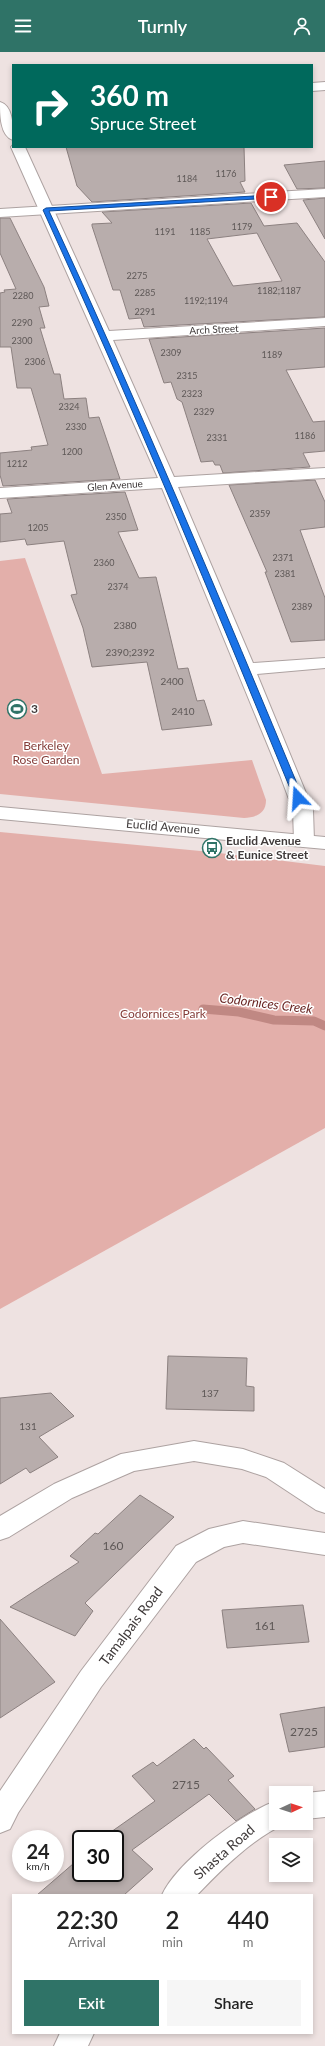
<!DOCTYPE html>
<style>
body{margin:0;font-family:Lato,sans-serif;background:#f6f6f6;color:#222;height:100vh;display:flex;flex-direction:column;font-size:15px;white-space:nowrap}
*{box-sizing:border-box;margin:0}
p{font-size:13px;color:#767676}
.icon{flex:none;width:22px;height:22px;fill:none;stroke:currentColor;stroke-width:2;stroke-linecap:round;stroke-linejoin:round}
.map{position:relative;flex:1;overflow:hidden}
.details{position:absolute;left:12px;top:1842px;width:301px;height:140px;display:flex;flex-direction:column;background:#fff;border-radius:0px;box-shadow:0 2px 6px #0003}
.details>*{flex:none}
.hud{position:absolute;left:12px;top:12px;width:301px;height:84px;border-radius:0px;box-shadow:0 2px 6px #0003;background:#00695c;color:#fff;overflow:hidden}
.needle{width:26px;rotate:87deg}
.tools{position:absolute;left:269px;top:1734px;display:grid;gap:8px}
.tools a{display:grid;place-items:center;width:44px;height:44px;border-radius:0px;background:#fff;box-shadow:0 2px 6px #0003;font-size:20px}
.speed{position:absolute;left:12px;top:1778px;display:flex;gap:8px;font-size:20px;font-weight:700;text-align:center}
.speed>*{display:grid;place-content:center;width:52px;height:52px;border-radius:50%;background:#fff;box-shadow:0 2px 6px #0003;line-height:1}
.speed small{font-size:10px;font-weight:400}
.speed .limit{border:2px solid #111;border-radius:6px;background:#fff;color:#111}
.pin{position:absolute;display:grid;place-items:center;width:34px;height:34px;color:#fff;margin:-17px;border:2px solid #fff;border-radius:50%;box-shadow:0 1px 4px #0007}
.me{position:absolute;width:44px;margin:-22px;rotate:340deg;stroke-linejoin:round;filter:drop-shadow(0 0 3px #0008)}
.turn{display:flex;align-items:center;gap:14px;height:84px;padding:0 12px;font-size:18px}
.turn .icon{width:52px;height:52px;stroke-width:2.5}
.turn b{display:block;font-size:28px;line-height:34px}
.eta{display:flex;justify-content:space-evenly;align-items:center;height:68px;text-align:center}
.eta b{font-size:24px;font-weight:600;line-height:28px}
.button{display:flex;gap:8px;margin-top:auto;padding:8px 12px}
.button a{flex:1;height:46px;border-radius:0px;background:#2f7367;color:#fff;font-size:16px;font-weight:600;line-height:46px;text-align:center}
.button a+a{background:#f6f6f6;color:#222}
header{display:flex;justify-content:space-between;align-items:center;height:52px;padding:0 12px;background:#2f7367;color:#fff;font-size:18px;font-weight:600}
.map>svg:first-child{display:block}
.green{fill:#e3afaa}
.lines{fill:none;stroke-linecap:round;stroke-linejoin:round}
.stream{stroke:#c08883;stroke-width:9}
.building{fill:#b8adac;stroke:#8c8180;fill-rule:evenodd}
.street-casing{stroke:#ada2a1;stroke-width:2}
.secondary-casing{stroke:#ada2a1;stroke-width:2}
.street{fill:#fff;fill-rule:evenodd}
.secondary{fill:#fff;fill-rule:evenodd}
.route{fill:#1a73e8;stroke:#114b97}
.labels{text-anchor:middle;stroke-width:3;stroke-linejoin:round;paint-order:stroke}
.far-number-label{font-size:9px;fill:#5e5857}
.far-street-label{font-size:10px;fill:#403b3b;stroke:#fff}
.number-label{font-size:10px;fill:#5e5857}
.poi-label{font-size:12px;font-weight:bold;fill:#403b3b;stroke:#fff;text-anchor:start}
.park-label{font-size:12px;fill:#853d39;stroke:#fff}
.street-label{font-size:12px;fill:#403b3b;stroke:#fff}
.near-number-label{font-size:12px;fill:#5e5857}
.water-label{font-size:13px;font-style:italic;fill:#692422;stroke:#fff}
.near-street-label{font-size:14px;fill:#403b3b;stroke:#fff}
</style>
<header><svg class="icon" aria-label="menu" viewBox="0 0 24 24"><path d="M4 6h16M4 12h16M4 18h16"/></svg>Turnly<svg class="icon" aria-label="person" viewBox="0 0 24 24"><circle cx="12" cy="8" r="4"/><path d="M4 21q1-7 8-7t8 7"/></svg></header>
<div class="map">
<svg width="325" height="1994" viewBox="0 0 325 1994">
<rect width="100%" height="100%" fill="#eee2e1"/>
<g class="green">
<path d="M25 506 102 722 252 708 266 748C266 762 256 765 244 766L0 742V509Z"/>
<path d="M0 780 211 800 325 814V1076L0 1257Z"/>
</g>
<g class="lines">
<path class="stream" d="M203 957 239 960 274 968 314 969 325 974"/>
</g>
<g class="building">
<path d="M66 95H244L245 129 240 130 245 140 92 150 77 134Z"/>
<path d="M325 109V136L297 137 284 113Z"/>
<path d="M325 146V187L303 148Z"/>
<path d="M251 151 264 174 297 171 325 210V265L144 275 141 266 129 267 120 238H113L92 174V172L112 171 102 160ZM257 181 282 229 233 234 207 187Z"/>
<path d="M0 166H10L44 235 49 254 39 255 45 276H40L54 322H60L64 347 86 346 89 366 99 365 120 427 3 434 0 423V401L32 398 31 395 48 393 31 336H17L11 295H0V241L5 240 4 238 16 237 0 201Z"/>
<path d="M325 276V315L286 318 313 370 325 369V399L303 401 310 415 223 421 220 413H215L213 409 201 410 182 350 177 347 171 330 164 331 149 287Z"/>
<path d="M315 428 325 450V475L300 478 325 546V588L291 590 265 520H267L229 433Z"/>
<path d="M125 440 138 478 118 480 139 526 156 525 178 617 188 616 197 649 204 648 212 673 162 678 147 610 92 615 83 576 71 543 77 542 64 489 27 493 25 487 0 490V462L12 461 7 447Z"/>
<path d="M168 1304 247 1306 246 1334 254 1335V1359L166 1357Z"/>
<path d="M51 1341 74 1364 39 1385 58 1405 30 1421 26 1416 0 1432V1346Z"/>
<path d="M140 1443 174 1465 85 1551 93 1559 75 1584 10 1555 79 1510 70 1504 95 1481 98 1482Z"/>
<path d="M303 1553 309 1590 227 1596 222 1558Z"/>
<path d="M0 1567 55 1630 0 1666Z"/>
<path d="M325 1655V1695L289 1700 280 1662Z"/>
<path d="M194 1687 204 1697 206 1695 234 1724 228 1728 255 1757 236 1769 209 1742 132 1798 153 1817 124 1843H37L81 1805V1821H115V1787H101L155 1749 132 1724 153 1710 157 1714Z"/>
</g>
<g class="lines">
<g class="street-casing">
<g id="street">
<path d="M325 30V38L312 39V31Z"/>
<path d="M0 50C14 54 13 77 13 88 0 84 0 62 0 50Z"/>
<path d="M13 93V95H25L109 279 325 266V274L113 288 174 425 325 416V426L178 435 253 611 325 606V616L257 622 313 758 314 789 311 793 304 795 297 793 294 789 293 758 280 723 162 436 0 446V436L158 426 11 95Z"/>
<path d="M194 1389 243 1397 284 1411 325 1437V1461L316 1458 266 1425 242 1417 194 1409 134 1419 72 1446 9 1485 0 1488V1464L54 1432 121 1402Z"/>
<path d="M243 1469 325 1481V1503L243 1491 224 1495 196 1510 101 1635 18 1761 10 1777 0 1781V1739L81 1619 176 1494 209 1477Z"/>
<path d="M325 1739V1765L306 1767V1741Z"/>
<path d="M276 1749V1771H286C252 1787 223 1816 197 1843H162C177 1810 242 1761 276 1749Z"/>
<path d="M60 1981H94L88 1994H54Z"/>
</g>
</g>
<g class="secondary-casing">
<g id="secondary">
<path d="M325 137V145L0 165V157Z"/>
<path d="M0 755 325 785V797L0 767Z"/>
</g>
</g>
<use href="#street" class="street"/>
<use href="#secondary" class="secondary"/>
</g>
<path class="route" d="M271 143 273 146 49 159C139 353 221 549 303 746L298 749 294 746C213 549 132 352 43 158L46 156Z"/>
<defs>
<g id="stadium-ring" transform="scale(1)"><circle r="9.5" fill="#fff" stroke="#2f7367" stroke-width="1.5"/><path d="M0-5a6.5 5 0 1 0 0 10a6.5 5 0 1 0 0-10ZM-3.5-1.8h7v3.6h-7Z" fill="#2f7367"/></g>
<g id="bus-ring" transform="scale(1)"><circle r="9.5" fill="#fff" stroke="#2f7367" stroke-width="1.5"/><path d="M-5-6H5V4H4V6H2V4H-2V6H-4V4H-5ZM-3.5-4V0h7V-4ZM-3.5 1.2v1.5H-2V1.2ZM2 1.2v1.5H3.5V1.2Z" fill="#2f7367"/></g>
</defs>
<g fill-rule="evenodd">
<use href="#stadium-ring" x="17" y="657"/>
<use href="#bus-ring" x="212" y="796"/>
</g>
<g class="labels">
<g class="far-number-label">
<text x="226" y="125">1176</text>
<text x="187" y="130">1184</text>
<text x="242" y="178">1179</text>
<text x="165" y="183">1191</text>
<text x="200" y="183">1185</text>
<text x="137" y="227">2275</text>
<text x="279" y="242">1182;1187</text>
<text x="145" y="244">2285</text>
<text x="23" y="247">2280</text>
<text x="206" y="252">1192;1194</text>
<text x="145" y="263">2291</text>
<text x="22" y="274">2290</text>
<text x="22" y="292">2300</text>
<text x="171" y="304">2309</text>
<text x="272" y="306">1189</text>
<text x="35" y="313">2306</text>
<text x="187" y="327">2315</text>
<text x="192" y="345">2323</text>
<text x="69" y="358">2324</text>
<text x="204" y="363">2329</text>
<text x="76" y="378">2330</text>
<text x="305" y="387">1186</text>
<text x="217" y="389">2331</text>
<text x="72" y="403">1200</text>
<text x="17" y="415">1212</text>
<text x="260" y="465">2359</text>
<text x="116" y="468">2350</text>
<text x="38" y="479">1205</text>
<text x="283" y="509">2371</text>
<text x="104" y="514">2360</text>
<text x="285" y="525">2381</text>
<text x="118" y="538">2374</text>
<text x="302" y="558">2389</text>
</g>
<g class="far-street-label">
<text transform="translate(214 277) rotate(-3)" y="4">Arch Street</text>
<text transform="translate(115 433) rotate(-4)" y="4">Glen Avenue</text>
</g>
<g class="number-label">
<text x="125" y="577">2380</text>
<text x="130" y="604">2390;2392</text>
<text x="172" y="633">2400</text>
<text x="183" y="663">2410</text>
<text x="210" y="1345">137</text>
<text x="28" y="1378">131</text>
</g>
<g class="poi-label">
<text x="31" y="661">3</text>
<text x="226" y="793">Euclid Avenue<tspan x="226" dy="14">&amp; Eunice Street</tspan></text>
</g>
<g class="park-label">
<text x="46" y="698">Berkeley<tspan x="46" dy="14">Rose Garden</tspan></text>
<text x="163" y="966">Codornices Park</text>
</g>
<g class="street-label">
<text transform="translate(163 775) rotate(5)" y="4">Euclid Avenue</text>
</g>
<g class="near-number-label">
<text x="113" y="1498">160</text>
<text x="265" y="1578">161</text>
<text x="304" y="1684">2725</text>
<text x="186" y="1737">2715</text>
</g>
<g class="water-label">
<text transform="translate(266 951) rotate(7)" y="5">Codornices Creek</text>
</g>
<g class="near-street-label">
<text transform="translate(131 1574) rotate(-53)" y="5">Tamalpais Road</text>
<text transform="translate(224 1800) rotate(-41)" y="5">Shasta Road</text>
</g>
</g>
</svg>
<div class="tools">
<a><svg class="needle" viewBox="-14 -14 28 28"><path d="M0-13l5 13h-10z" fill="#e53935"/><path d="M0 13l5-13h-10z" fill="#767676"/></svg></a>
<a><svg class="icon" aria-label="layers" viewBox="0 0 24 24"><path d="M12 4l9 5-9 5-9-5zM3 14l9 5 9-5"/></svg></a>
</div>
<div class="speed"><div>24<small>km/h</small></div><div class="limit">30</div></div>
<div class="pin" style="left:271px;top:145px;background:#d93025"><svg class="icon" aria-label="arrive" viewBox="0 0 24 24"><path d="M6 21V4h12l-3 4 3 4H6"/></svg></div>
<svg class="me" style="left:298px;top:746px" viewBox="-20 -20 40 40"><path d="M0-17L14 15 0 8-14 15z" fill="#1a73e8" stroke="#fff" stroke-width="4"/></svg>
<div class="hud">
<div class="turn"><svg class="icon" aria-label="right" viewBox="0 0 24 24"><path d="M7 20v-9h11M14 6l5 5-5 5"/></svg><div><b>360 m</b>Spruce Street</div></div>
</div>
<section class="details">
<div class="eta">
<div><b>22:30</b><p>Arrival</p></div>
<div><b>2</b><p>min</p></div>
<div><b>440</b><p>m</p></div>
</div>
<div class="button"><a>Exit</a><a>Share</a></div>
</section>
</div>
